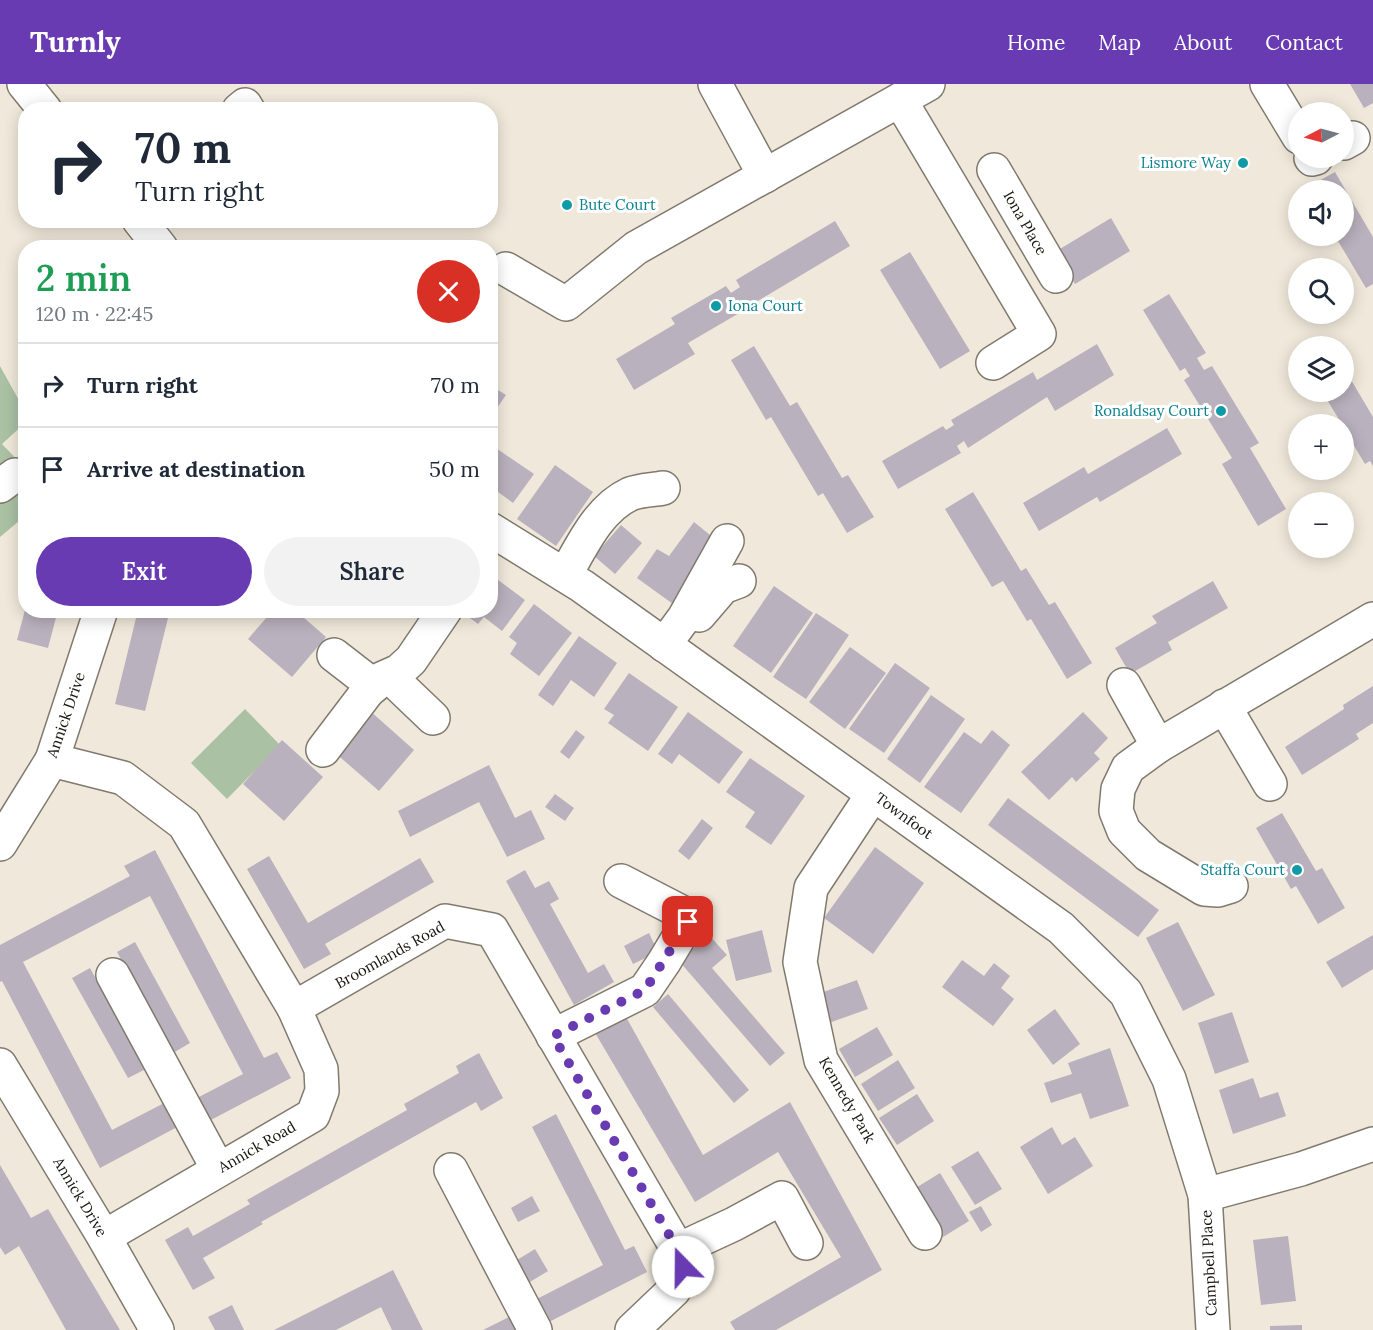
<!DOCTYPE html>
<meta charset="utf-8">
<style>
body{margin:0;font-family:Lora,serif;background:#f2f2f3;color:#1f2937;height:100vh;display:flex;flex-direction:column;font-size:22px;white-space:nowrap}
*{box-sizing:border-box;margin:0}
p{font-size:20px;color:#747a83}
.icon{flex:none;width:33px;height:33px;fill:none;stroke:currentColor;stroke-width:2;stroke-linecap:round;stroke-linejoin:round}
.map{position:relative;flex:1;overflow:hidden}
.sheet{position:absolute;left:18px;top:156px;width:480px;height:378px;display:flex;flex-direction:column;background:#fff;border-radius:24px;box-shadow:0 3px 15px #0003}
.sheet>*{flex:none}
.guide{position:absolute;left:18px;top:18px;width:480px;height:126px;border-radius:24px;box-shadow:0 3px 15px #0003;background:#fff;color:#1f2937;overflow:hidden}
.needle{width:39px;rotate:264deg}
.fabs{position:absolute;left:1288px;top:18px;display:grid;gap:12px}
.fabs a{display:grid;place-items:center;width:66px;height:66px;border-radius:50%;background:#fff;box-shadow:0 3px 15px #0003;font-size:30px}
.pin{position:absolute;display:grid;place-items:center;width:51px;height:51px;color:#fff;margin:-26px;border-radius:12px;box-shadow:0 3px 9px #0006}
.me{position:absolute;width:66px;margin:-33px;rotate:338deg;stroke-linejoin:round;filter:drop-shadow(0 0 4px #0008)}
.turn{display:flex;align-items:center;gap:21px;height:126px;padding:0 18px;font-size:27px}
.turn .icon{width:78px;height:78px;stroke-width:2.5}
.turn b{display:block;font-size:42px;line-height:51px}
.round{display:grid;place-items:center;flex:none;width:63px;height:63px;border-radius:32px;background:#f2f2f3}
.overview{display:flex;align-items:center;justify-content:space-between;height:102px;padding:0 18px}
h1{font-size:36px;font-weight:600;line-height:45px;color:#1e9e55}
.button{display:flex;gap:12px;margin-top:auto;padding:12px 18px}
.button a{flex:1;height:69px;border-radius:36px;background:#693bb2;color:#fff;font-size:24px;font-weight:600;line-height:69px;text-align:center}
.button a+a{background:#f2f2f3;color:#1f2937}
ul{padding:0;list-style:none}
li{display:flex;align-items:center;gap:18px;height:84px;padding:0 18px;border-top:2px solid #e0e1e3}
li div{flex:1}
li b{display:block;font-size:22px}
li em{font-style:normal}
header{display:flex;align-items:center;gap:36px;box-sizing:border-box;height:84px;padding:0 30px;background:#693bb2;color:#fff}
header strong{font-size:28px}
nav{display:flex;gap:33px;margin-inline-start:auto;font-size:21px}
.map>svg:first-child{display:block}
.green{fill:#aac1a3}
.building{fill:#b9b1bd}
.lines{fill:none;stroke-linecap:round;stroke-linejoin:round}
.minor-casing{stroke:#807a6e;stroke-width:36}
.major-casing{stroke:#807a6e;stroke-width:36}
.minor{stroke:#fff;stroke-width:33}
.major{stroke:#fff;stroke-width:33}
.route{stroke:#693bb2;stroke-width:10;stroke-dasharray:0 18}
.culture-dot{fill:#0f9aa8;stroke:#fff;stroke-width:2}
.labels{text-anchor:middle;stroke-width:6;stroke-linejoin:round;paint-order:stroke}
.culture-label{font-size:15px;fill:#0d838f;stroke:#fff;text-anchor:end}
.street-label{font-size:15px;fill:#16140f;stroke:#fff}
</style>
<header>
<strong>Turnly</strong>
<nav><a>Home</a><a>Map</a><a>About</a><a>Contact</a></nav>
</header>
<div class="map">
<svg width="1373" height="1246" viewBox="0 0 1373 1246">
<rect width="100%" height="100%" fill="#f0e9db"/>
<g class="green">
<path d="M0 282 26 329 25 339 2 360 25 384V432L0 453Z"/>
<path d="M245 625 280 661 227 715 191 679Z"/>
</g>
<g class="building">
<path d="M1350 0H1373V19L1364 24Z"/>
<path d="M1335 88 1373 153V200L1366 204 1335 152H1344V106H1308L1306 104Z"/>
<path d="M1111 134 1130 167 1075 200 1055 168Z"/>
<path d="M835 137 850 162 751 221 749 217 738 223 741 228 688 259 695 270 634 306 616 275 675 240 671 234 726 202 731 209 740 203 736 196Z"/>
<path d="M910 168 970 267 940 285 880 186Z"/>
<path d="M1169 210 1206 269 1197 274 1204 286 1212 282 1259 359 1250 364 1286 425 1258 442 1222 380 1232 374 1184 296 1190 292 1185 284 1180 287 1143 226Z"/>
<path d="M1097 260 1114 291 1055 327 1047 313 968 364 964 357 957 362 961 369 898 405 882 377 943 342 946 346 954 341 951 336 1033 288 1037 296Z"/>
<path d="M754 262 790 322 797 318 842 394 848 391 874 433 847 449 823 409 818 412 771 333 766 336 731 276Z"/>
<path d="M1344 284 1373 333V382L1370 377 1365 380 1344 345V340H1342L1322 308H1344Z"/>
<path d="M490 301 506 311 490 334Z"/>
<path d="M1167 344 1182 370 1100 418 1097 413 1039 447 1023 419 1084 383 1088 390Z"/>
<path d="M490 360 534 390 513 419 490 402Z"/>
<path d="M555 381 593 408 556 462 517 435Z"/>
<path d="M973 408 1021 487 1026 484 1049 521 1055 518 1092 579 1067 595 1031 535 1027 537 1003 497 992 503 945 425Z"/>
<path d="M694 438 715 455 673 520 637 494 657 465 669 472Z"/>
<path d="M621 441 642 459 615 490 594 472Z"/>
<path d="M490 490 525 516 502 547 484 533 478 540 459 526H490Z"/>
<path d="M1213 497 1228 524 1168 558 1172 566 1130 590 1115 564 1157 539 1152 532Z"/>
<path d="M774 502 813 529 771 589 733 562Z"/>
<path d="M534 520 572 549 539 592 510 570 517 559 509 553Z"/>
<path d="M25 526H58L48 564 17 556Z"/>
<path d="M138 526H170L145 627 115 620Z"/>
<path d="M273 526H295L326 553 292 593 248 555Z"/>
<path d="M816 529 849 551 806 615 773 593Z"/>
<path d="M579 552 617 579 594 613 571 596 553 622 538 611Z"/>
<path d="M850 563 886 589 845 645 809 618Z"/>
<path d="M895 579 930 604 884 669 849 645Z"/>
<path d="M629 589 678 623 648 667 608 639 614 631 604 625Z"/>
<path d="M1373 602V639L1356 650 1359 655 1302 691 1285 663 1344 625 1343 621Z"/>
<path d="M931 611 965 635 920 699 887 675Z"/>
<path d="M369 626 414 666 379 707 333 667Z"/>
<path d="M688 628 743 668 719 700 679 670 672 680 658 670Z"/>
<path d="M1083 628 1108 654 1094 669 1100 675 1076 698 1072 693 1049 716 1021 688Z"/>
<path d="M576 646 585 653 569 675 560 668Z"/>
<path d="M992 646 1010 661 961 729 924 703 964 648 981 660Z"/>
<path d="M282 656 323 693 284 737 243 700Z"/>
<path d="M750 674 805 712 771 761 745 743 755 728 726 708Z"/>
<path d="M489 681 515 734 531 726 545 755 507 773 479 718 410 753 398 727Z"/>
<path d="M555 710 574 724 565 737 545 723Z"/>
<path d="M1008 714 1159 826 1138 853 988 741Z"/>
<path d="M1282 729 1316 787 1322 784 1345 824 1318 840 1296 802 1291 805 1256 744Z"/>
<path d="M702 735 713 744 689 776 678 767Z"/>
<path d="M875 763 924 799 873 870 824 834Z"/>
<path d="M155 766 264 974 277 968 291 994 209 1037 197 1014 243 990 150 812 23 878 112 1046 168 1017 181 1041 100 1084 2 897 0 898V861L130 792 124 782Z"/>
<path d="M269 772 308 839 420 774 434 798 325 860 331 870 304 885 247 785Z"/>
<path d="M525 786 535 804 549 797 559 815 550 820 588 889 604 880 614 898 574 921 506 797Z"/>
<path d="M1178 838 1215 911 1183 927 1146 854Z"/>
<path d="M762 846 772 888 736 897 726 856Z"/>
<path d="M649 849 658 868 633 880 624 862Z"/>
<path d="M709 851 727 871 712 884 785 969 770 982 679 877Z"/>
<path d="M1373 851V885L1342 904 1326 878Z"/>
<path d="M135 858 190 959 173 969 117 868Z"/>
<path d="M962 876 984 892 994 879 1010 892 1001 904 1014 915 993 942 942 903Z"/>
<path d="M90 884 146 985 128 994 72 894Z"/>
<path d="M857 896 868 925 826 940 815 911Z"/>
<path d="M668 910 749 1006 734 1019 653 923Z"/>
<path d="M621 924 703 1071 790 1018 882 1186 776 1246H735L730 1238 841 1173 778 1068 695 1118 591 942Z"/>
<path d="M1055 925 1080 960 1053 981 1027 946Z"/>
<path d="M1232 928 1249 978 1215 990 1198 939Z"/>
<path d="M877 943 893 971 855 993 839 965Z"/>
<path d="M1110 964 1129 1022 1090 1035 1081 1009 1051 1019 1044 999 1072 990 1068 979Z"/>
<path d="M479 969 503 1014 481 1027 476 1018 261 1138 263 1140 203 1174 215 1194 193 1206 165 1156 188 1143 193 1152 250 1120 247 1116 407 1026 404 1020 459 989 456 982Z"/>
<path d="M898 976 915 1004 878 1027 861 1000Z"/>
<path d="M1253 994 1260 1014 1278 1008 1286 1032 1233 1050 1219 1006Z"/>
<path d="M917 1010 934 1037 897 1061 879 1034Z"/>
<path d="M556 1030 625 1166 634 1162 647 1188 545 1240 533 1217 603 1181 532 1043Z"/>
<path d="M1052 1043 1062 1061 1075 1053 1093 1082 1048 1110 1020 1063Z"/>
<path d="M978 1067 1002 1105 975 1121 951 1083Z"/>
<path d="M0 1081 31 1134 48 1125 120 1246H66L19 1162 5 1171 0 1163Z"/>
<path d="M940 1089 969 1137 943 1153 914 1105Z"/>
<path d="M532 1112 540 1127 518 1138 511 1124Z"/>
<path d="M981 1122 992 1141 981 1148 969 1128Z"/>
<path d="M1288 1152 1296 1217 1261 1221 1253 1156Z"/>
<path d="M535 1165 548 1187 520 1204 507 1182Z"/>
<path d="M393 1186 423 1246H392L381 1223 336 1246H274Z"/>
<path d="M232 1221 244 1246H215L208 1233Z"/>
<path d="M511 1232 518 1246H483Z"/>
<path d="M1302 1241V1246H1270V1242Z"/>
</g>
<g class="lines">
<g class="minor-casing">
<g id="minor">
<path d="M715 0 765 92"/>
<path d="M1267 0 1299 53"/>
<path d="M900 16 1039 250 993 279"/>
<path d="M239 26 245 21 248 26"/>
<path d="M1344 59 1353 54"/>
<path d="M1311 74 1312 75 1316 74"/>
<path d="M994 86 1056 192"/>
<path d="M506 185 566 220 636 164 928 0"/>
<path d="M0 402 15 391"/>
<path d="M565 491C582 462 598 425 630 410 640 406 653 406 663 404"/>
<path d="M699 531 723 503 739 497"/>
<path d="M664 561 684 534 727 457"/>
<path d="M334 571 374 602"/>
<path d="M389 592 433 634"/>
<path d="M1124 601 1158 662"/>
<path d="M1224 622 1270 700"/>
<path d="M323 666 367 608 381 595 399 587 411 576 445 526"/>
<path d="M52 676 123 694 184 740 294 924 445 837 492 846 678 1166 683 1183 674 1206 632 1246"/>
<path d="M873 710 811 804 800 878 821 976 925 1149"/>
<path d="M0 760 52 676 101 526"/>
<path d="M1231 802 1218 806 1204 805 1148 771 1124 747 1116 727 1118 705 1128 684 1158 662 1373 535"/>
<path d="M113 891 218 1085"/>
<path d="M553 952 645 906 664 878 688 838 683 829 621 797"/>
<path d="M0 981 104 1153 157 1246"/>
<path d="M451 1086 535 1246"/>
<path d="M1205 1111 1301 1085 1373 1060"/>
<path d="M104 1153 313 1031 322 1007 321 985 294 924"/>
<path d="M678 1166 734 1140 782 1114 806 1159"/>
</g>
</g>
<g class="major-casing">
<g id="major">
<path d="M24 0 45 26"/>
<path d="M139 136 161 164"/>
<path d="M490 445 582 502 1061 844 1126 909 1169 995 1205 1111 1213 1246"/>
</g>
</g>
<use href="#minor" class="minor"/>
<use href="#major" class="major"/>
</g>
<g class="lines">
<path class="route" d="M683 1183 678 1166 553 952 645 906 688 838"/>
</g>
<g class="culture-dot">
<circle cx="1243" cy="79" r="6"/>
<circle cx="567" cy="121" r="6"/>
<circle cx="716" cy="222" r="6"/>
<circle cx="1221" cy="327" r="6"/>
<circle cx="1297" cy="786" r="6"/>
</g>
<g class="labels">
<g class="culture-label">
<text x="1231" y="84">Lismore Way</text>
<text x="579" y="126" text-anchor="start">Bute Court</text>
<text x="728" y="227" text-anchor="start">Iona Court</text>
<text x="1209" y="332">Ronaldsay Court</text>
<text x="1285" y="791">Staffa Court</text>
</g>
<g class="street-label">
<text transform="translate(1025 139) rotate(60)" y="5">Iona Place</text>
<text transform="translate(66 631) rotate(-71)" y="5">Annick Drive</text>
<text transform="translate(904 732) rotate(36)" y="5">Townfoot</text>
<text transform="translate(390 871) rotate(-29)" y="5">Broomlands Road</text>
<text transform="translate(847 1016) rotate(60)" y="5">Kennedy Park</text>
<text transform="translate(257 1063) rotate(-30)" y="5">Annick Road</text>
<text transform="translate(80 1113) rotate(59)" y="5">Annick Drive</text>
<text transform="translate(1209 1179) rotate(-93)" y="5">Campbell Place</text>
</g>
</g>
</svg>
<div class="fabs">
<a><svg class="needle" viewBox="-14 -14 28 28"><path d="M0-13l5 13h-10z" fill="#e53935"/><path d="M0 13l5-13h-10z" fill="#747a83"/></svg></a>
<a><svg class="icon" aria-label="sound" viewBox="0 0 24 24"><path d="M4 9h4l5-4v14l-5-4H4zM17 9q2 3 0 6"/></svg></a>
<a><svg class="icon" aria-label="search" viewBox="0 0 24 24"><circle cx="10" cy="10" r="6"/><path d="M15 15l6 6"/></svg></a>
<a><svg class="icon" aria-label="layers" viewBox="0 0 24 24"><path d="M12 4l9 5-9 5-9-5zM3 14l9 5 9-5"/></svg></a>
<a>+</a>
<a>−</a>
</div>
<div class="pin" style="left:688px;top:838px;background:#d93025"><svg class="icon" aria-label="arrive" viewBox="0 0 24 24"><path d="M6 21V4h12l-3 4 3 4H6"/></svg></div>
<svg class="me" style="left:683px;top:1183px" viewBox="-20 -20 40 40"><circle r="19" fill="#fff"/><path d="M0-13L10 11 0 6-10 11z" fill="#693bb2"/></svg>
<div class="guide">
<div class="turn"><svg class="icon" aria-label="right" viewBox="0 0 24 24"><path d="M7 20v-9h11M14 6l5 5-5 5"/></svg><div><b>70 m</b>Turn right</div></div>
</div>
<section class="sheet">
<div class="overview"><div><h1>2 min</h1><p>120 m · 22:45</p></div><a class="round" style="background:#d93025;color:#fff"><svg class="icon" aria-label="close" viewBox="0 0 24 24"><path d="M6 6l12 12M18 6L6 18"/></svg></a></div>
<ul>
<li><svg class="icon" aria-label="right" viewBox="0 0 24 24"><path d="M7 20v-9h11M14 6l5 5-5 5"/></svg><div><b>Turn right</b></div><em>70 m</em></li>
<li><svg class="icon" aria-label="arrive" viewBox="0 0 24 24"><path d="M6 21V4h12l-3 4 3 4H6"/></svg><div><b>Arrive at destination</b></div><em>50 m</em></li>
</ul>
<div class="button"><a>Exit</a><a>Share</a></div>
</section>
</div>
